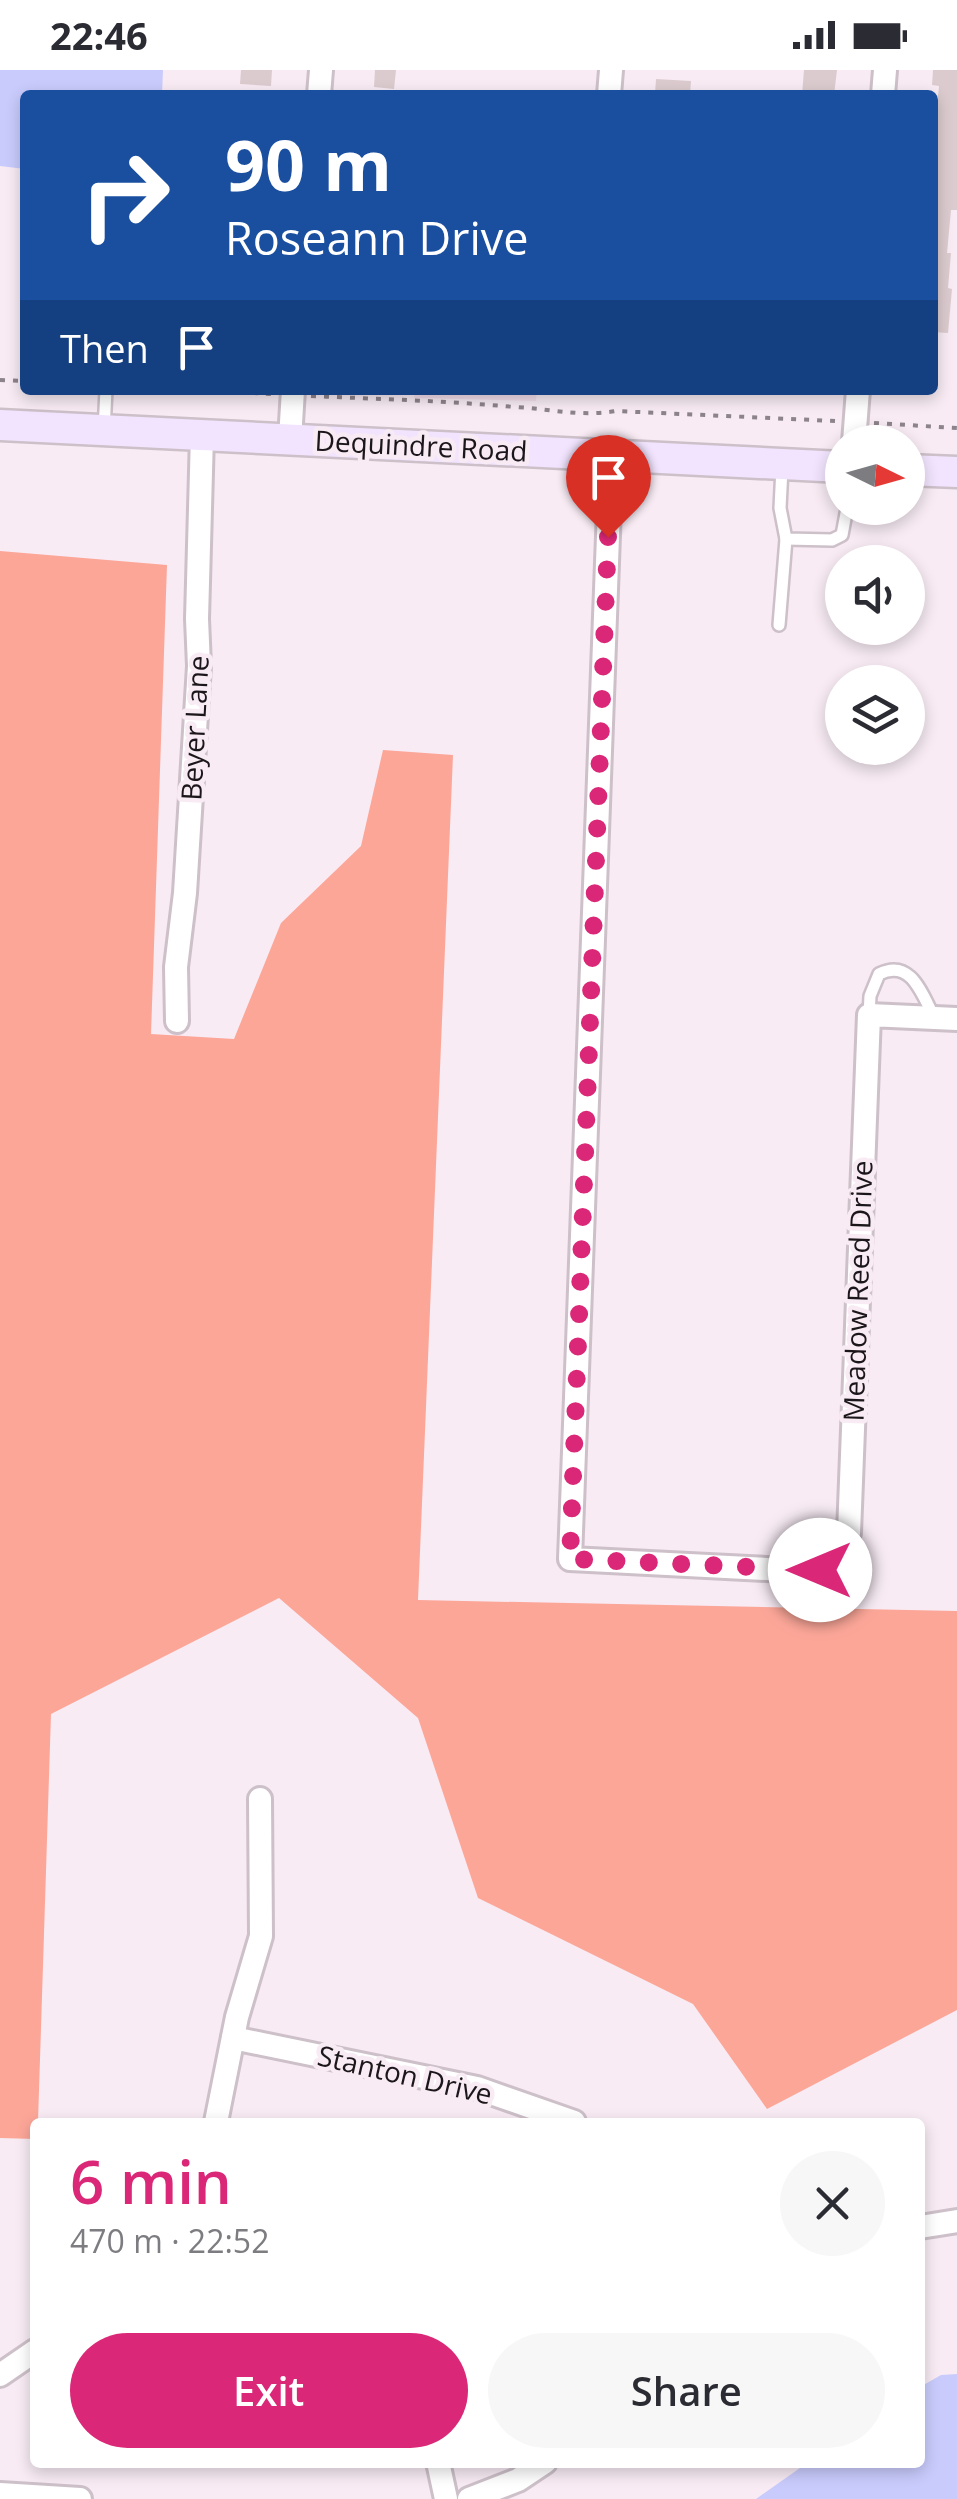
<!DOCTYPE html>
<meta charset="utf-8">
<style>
body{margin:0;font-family:"Open Sans",sans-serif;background:#f7f7f7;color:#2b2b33;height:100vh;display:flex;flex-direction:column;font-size:38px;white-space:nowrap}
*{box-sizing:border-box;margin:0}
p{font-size:32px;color:#7c7c81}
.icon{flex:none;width:55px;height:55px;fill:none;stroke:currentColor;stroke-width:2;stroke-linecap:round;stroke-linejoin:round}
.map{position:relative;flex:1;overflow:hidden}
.sheet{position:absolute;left:30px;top:2048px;width:895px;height:350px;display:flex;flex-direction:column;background:#fff;border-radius:10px;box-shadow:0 5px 15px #0003}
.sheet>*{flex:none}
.top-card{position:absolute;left:20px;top:20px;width:918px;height:305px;border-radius:10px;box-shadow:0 5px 15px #0003;background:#1a4fa0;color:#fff;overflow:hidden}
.needle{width:65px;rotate:95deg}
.fabs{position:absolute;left:825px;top:355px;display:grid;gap:20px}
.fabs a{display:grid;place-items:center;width:100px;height:100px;border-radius:50%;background:#fff;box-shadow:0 5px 15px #0003;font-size:50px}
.pin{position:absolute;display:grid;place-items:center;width:85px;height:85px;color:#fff;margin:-102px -42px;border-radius:50% 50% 50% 0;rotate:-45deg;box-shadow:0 0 10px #0007}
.pin .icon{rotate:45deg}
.me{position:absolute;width:110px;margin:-55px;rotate:270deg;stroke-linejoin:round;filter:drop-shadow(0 0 8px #0008)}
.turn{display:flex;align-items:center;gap:35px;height:210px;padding:0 40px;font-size:45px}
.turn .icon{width:130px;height:130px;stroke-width:2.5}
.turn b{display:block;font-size:70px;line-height:85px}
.then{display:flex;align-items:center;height:95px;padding:0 40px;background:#0003;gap:20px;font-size:38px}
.round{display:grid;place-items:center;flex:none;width:105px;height:105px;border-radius:52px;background:#f7f7f7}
.overview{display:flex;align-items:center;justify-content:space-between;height:170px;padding:0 40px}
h1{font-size:60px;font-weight:600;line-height:75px;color:#db2777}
.action{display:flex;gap:20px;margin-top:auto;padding:20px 40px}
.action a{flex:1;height:115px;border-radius:60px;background:#db2777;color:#fff;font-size:40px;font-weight:600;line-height:115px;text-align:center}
.action a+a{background:#f7f7f7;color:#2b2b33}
.status{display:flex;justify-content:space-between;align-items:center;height:70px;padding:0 50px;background:#fff;direction:ltr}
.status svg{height:28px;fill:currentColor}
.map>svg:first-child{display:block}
.built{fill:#f1ddeb}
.green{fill:#fca698}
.water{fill:#c9cbfc}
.building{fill:#dbcbce}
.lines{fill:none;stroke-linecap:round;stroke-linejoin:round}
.lane-casing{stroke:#cdc0c9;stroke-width:16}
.street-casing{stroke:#cdc0c9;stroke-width:28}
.secondary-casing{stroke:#cdc0c9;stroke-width:35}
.path{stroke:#8d838a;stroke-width:4;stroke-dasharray:5 8;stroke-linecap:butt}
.lane{stroke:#fff;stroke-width:11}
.street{stroke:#fff;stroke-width:22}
.secondary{stroke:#f2e4fe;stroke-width:30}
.route{stroke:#db2777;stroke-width:18;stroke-dasharray:0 32.4}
.labels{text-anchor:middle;stroke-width:9;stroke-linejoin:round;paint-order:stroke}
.street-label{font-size:28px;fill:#1b1619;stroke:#f8ebf4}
</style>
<div class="status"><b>22:46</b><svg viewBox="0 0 49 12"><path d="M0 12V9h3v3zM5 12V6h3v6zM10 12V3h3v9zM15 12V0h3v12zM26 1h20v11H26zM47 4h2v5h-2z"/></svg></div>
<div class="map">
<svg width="957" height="2429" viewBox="0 0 957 2429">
<rect width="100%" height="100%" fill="#f8ebf4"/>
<path class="built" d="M415 320H537L536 331 414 328Z"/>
<path class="green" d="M0 481 167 495 151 964 234 969 281 853 361 776 383 680 453 685 418 1530 957 1541V1940L767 2039 693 1934 478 1828 418 1648 279 1528 51 1644 38 2052H35V2069L0 2068Z"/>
<g class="water">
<path d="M0 0H163L162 25H25V99L0 96Z"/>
<path d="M957 2304V2429H756L807 2393 920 2392V2317L941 2305Z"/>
</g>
<g class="building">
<path d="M241 0H272L271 16 240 14Z"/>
<path d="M375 0H396L394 19 374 17Z"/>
<path d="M804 0H837L834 25H802Z"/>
<path d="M933 0H957V140H951L947 183H951L948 218 952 219 948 263 932 262V56H935L939 16 932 15Z"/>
<path d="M656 9 691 11 690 25 655 24Z"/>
</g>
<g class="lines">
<g class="lane-casing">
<g id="lane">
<path d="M104 360 106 320"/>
<path d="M782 398 780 438 786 469 832 470 842 465 847 438"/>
<path d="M779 555 786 469"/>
<path d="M869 945 870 926 879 904C911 888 922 924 934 947"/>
</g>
</g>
<g class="street-casing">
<g id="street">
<path d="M319 25 321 0"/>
<path d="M609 25 611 0"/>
<path d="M883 25 885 0"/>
<path d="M290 369 293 320"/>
<path d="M854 372 858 320"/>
<path d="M611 385 570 1489 806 1501C831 1499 842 1486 849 1463L869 945 957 949"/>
<path d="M177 951 176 897 185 823 199 596 197 549 202 365"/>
<path d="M233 1968 477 2018 574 2052"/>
<path d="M216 2052 237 1947 261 1866 260 1729"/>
<path d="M920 2157 957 2151"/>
<path d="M0 2305 35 2281"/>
<path d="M438 2392 446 2429"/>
<path d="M0 2424 80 2429"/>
<path d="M469 2429 518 2410 545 2392"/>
</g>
</g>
<g class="secondary-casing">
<g id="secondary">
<path d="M0 355 842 397"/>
<path d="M908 400 957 402"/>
</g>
</g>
<g class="path">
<path d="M0 310 25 311"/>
<path d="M201 320 272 324"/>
<path d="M311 326C379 329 447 331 515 337 551 339 580 347 616 341L835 351"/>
<path d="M874 353 957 358"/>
</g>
<use href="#lane" class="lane"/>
<use href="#street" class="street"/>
<use href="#secondary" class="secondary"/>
</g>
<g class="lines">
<path class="route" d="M608 467 570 1489 820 1500"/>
</g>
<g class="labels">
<g class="street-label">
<text transform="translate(421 376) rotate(3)" y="10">Dequindre Road</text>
<text transform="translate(195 658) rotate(-87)" y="10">Beyer Lane</text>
<text transform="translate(858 1221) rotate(-88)" y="10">Meadow Reed Drive</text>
<text transform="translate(405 2005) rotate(13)" y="10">Stanton Drive</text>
</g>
</g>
</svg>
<div class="fabs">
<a><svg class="needle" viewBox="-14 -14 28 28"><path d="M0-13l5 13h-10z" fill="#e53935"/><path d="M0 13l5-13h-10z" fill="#7c7c81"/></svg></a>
<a><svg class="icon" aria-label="sound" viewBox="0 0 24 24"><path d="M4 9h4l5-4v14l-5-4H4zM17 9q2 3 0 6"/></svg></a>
<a><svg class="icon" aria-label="layers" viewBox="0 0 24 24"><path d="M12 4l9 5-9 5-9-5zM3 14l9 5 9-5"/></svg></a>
</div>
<div class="pin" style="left:608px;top:467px;background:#d93025"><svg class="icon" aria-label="arrive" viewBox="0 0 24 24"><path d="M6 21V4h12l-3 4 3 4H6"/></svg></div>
<svg class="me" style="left:820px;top:1500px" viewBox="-20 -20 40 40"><circle r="19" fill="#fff"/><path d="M0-13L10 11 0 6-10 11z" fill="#db2777"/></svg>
<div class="top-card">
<div class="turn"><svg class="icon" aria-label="right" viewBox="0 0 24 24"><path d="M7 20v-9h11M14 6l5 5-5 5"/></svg><div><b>90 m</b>Roseann Drive</div></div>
<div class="then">Then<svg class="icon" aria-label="arrive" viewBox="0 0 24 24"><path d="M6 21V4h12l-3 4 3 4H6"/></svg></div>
</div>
<section class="sheet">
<div class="overview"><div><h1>6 min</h1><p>470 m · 22:52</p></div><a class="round"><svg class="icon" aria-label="close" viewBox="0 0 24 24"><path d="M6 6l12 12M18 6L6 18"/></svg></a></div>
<div class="action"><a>Exit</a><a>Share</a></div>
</section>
</div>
